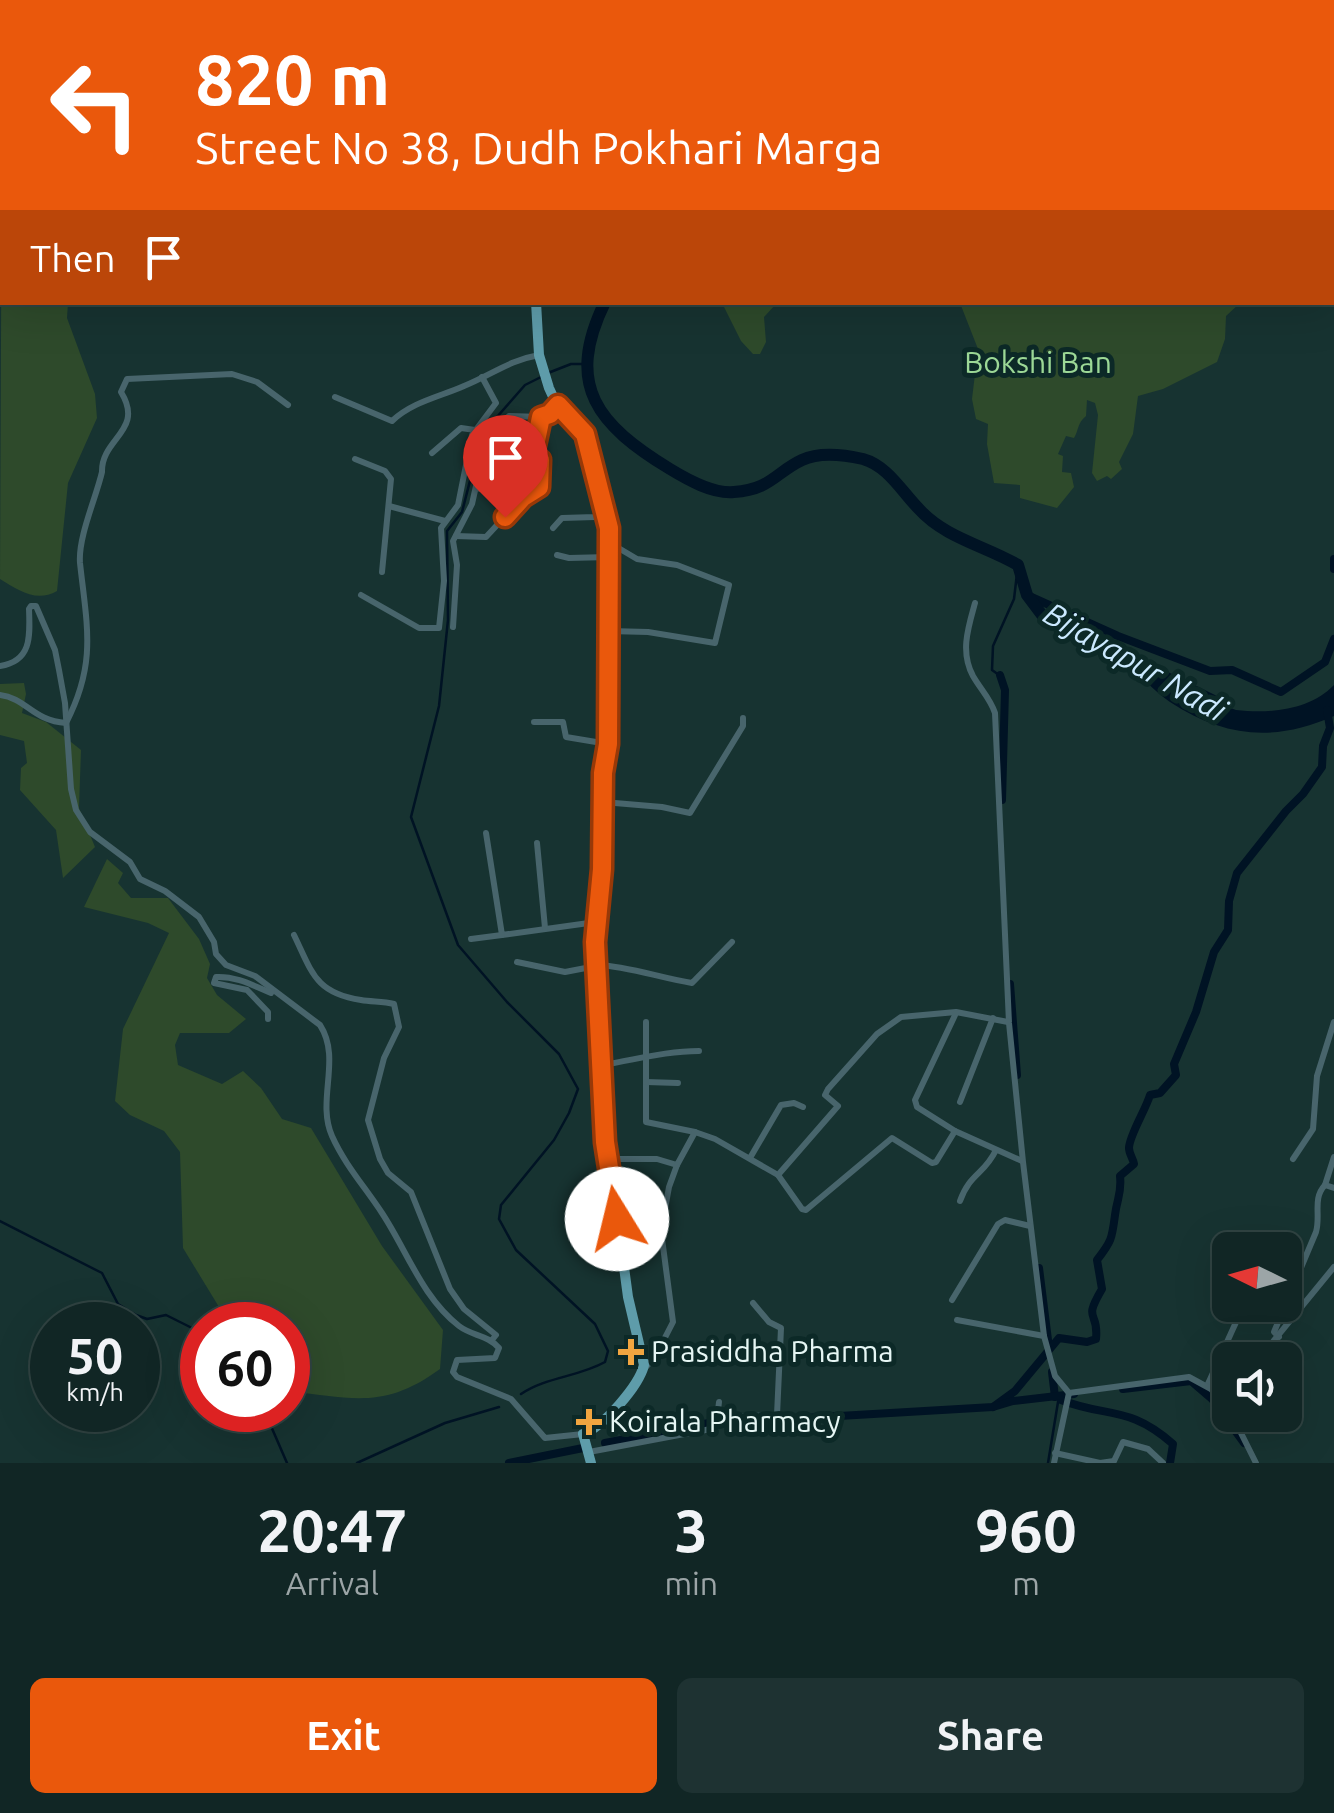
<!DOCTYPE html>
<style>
body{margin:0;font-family:Ubuntu,sans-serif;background:#1e3232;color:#f1f3f6;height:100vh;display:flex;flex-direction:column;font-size:38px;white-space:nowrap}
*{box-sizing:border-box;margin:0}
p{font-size:32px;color:#9ca5a7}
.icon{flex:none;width:55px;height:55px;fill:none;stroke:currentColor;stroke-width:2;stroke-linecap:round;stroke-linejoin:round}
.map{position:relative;height:1463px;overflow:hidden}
.drawer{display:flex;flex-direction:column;background:#112625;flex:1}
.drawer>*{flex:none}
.guide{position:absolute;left:0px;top:0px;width:1335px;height:305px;box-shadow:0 10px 40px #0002,0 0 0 2px #304342;background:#ea580c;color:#fff;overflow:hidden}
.needle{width:65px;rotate:275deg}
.tools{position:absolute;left:1212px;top:1232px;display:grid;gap:20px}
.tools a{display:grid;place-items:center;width:90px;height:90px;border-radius:15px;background:#112625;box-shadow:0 10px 40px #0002,0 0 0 2px #304342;font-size:50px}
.speed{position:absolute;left:30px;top:1302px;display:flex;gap:20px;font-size:50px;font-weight:700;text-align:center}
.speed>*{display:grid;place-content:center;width:130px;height:130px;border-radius:50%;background:#112625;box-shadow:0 10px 40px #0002,0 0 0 2px #304342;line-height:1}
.speed small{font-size:25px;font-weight:400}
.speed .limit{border:15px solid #d22;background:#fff;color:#111}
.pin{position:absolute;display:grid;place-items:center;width:85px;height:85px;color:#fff;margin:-102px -42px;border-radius:50% 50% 50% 0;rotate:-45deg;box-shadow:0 0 10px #0007}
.pin .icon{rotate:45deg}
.me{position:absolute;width:110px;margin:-55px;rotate:351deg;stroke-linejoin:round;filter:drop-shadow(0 0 8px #0008)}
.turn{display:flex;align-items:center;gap:35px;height:210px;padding:0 30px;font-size:45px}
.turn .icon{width:130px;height:130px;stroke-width:2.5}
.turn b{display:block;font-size:70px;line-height:85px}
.then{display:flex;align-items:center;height:95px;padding:0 30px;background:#0003;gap:20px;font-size:38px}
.eta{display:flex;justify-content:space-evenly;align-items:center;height:170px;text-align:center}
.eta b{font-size:60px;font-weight:700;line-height:70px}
.cta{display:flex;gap:20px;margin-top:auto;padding:20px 30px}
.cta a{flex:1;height:115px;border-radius:15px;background:#ea580c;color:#fff;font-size:40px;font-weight:700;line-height:115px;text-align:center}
.cta a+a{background:#1e3232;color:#f1f3f6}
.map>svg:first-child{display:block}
.green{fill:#2e4a2b}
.water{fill:#001324}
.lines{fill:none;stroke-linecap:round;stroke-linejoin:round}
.stream{stroke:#001324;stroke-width:2.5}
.canal{stroke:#001324;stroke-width:8}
.river{stroke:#001324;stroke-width:12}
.minor{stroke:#48656c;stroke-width:6}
.primary{stroke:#5e9caa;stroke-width:10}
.route-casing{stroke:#983908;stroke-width:25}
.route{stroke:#ea580c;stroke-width:18}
.poi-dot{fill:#f1a540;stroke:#0c2927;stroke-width:4}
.labels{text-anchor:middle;stroke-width:10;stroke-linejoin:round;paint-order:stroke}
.park-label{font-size:30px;fill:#9cd896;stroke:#0c2927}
.poi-label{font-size:30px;fill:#e6f6f4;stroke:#0c2927;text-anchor:start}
.water-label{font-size:32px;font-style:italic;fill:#cbe9ff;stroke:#0c2927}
</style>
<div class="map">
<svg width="1334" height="1463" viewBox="0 0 1334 1463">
<rect width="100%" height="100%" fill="#173331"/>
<g class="green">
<path d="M1034 0H1334V179L1332 2H1033Z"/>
<path d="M2 97V302L68 303 67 318 95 394 97 418 68 483 57 591C36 603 18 590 0 579Z"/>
<path d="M722 303H777L764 317 766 342 760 354H753L741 341Z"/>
<path d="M960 303V302L1240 303 1226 316 1225 339 1217 362 1163 389 1138 396 1133 434 1119 462 1122 469 1111 479 1107 476 1097 481 1092 473 1098 415 1095 403 1087 400 1086 416C1077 423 1079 430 1074 438L1066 436 1058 454 1063 456 1062 472 1071 473 1074 487 1057 508 1020 498V485L994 483 987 444 988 424 976 419 972 399 978 349Z"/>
<path d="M24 683 26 694 22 713 46 722 81 750 79 808 95 847 63 878 56 830 20 790 21 768 27 763 24 741 0 735V684Z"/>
<path d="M107 859 123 873 118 883 131 898H168L199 939 210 964 207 978 217 995 246 1019 229 1033H180L175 1045 178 1065 222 1084 243 1071 261 1088 282 1119 311 1128 382 1246 443 1330 440 1369C384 1410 352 1398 288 1391V1325H230L183 1248 180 1152 164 1131 130 1115 115 1101 123 1029 169 933 148 923 84 907Z"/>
</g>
<path class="water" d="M1084 631 1215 695 1228 707 1236 710C1270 714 1310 710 1334 685V716C1275 742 1225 738 1170 702 1157 693 1146 681 1134 672 1117 660 1095 654 1077 644Z"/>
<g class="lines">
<g class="stream">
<path d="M548 373 571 364H585"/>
<path d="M999 675 992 670 993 646 1014 599 1018 565"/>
<path d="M0 1221 102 1273 118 1304 136 1315 147 1319 166 1315 202 1333"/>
<path d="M521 1394C546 1377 578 1377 605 1362L608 1351 595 1324 516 1250 499 1219 501 1205 554 1140 569 1113 578 1089 559 1054 507 1002 458 945 411 817 439 706 448 620 447 531 462 512 482 434 525 385 541 377"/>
<path d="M264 1410 287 1463"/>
<path d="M357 1463 445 1423 499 1407"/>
<path d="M1048 1463 1059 1396"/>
</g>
<g class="canal">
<path d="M627 0 633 2"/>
<path d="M1334 559V569"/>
<path d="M1027 595 1118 636 1210 671 1232 670 1281 692 1325 662 1334 639"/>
<path d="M1000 675 1005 690 1002 800"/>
<path d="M1010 984 1017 1075"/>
<path d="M1039 1268 1049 1348"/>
<path d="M1052 1372 1055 1397"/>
<path d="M1123 1389 1191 1381 1212 1399 1244 1443"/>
<path d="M1061 1400C1107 1418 1129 1405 1173 1444L1170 1463"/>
<path d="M993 1407 1015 1391 1059 1338 1087 1342 1096 1339C1099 1309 1082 1323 1102 1289L1097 1260C1112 1241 1112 1238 1115 1215 1117 1198 1122 1194 1120 1176L1134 1164C1133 1158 1129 1154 1129 1148 1129 1136 1146 1109 1150 1095L1160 1093 1176 1075 1174 1064 1196 1012 1214 952 1228 930 1229 901 1237 873 1286 811 1303 794 1322 767 1323 746 1330 728 1327 710"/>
<path d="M721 1423 993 1407 1013 1401 1074 1394"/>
<path d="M605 1443 709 1423"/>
<path d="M509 1463 583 1448"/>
</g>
<g class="river">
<path d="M764 2 766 0"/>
<path d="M605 302C564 386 598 425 670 469 688 480 713 494 734 492 770 490 776 472 802 460 819 452 845 455 863 459 888 466 902 492 919 509 945 538 986 546 1018 565L1027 595 1042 615 1096 644"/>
</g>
<g class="minor">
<path d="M382 0 384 2"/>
<path d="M421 2 422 0"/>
<path d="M335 397 392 421C412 402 439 397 464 386 491 375 510 360 539 355"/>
<path d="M484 448 533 455"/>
<path d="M432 453 461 428 475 430"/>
<path d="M355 459 385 471 391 479 382 572"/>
<path d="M476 488 523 497"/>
<path d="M389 506 445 521"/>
<path d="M553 528 562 518 595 517 603 511"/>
<path d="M456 536 486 537 523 497 539 487 540 460 533 455 541 417 550 415 558 405"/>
<path d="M557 555 569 558 609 557"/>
<path d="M361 595 419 628H439L444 581 441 528 458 505 472 435 496 403 482 377"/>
<path d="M975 603C968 628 960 652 973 676 981 690 990 698 995 713L1009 1023 1023 1162 1044 1336 1055 1376 1069 1393"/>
<path d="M453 627 457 565 453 541 472 504 486 441 509 416 541 417"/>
<path d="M609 631 648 632 715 643 729 585 677 565 637 559 610 543"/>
<path d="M0 666C32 661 30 636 29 609L31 606H36L55 650 59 670 65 703 71 789 76 810 90 832 130 862 140 879 165 891 199 917 214 942 216 954 226 965 255 976 320 1025C342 1059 316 1100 332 1136 345 1165 365 1187 382 1213 407 1251 422 1297 459 1326 472 1336 488 1335 499 1348L495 1358 457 1360 453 1372 457 1377 511 1399 545 1438 583 1434"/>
<path d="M0 695C26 698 33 721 66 723 97 663 87 627 80 563 78 537 96 498 102 472 101 438 145 431 121 392L127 379 232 374 257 382 288 405"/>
<path d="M534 722H563L566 737 608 744"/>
<path d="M603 802 662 807 690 813 743 726V718"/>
<path d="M486 833 502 935 596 922"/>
<path d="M537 843 545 928"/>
<path d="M294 935C312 972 315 993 361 1000 372 1002 383 1001 394 1004L399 1027 384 1058 368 1120 380 1159 388 1173 411 1192 450 1289 464 1309 496 1335 492 1340"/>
<path d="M471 939 502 935"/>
<path d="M517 962 565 972 596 966"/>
<path d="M597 965C628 966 660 978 692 983L732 942"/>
<path d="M268 1019V1012L247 990 214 983 216 977C236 976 252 985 271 993L272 990"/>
<path d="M646 1022V1122L695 1132"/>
<path d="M602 1065C635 1060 665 1051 699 1051"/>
<path d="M646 1082 678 1083"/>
<path d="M960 1102 993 1018"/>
<path d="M955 1131 1022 1161"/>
<path d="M1334 1157 1325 1185 1334 1188"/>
<path d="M750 1158 781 1105 794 1103 803 1107"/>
<path d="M609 1159H657L677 1165 695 1132 715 1139 778 1175 838 1106 825 1095 828 1089 877 1034 901 1017 956 1012 1008 1022"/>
<path d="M1293 1159 1313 1129 1317 1076 1334 1022"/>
<path d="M778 1175 802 1209 806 1210 892 1138 932 1163 936 1162 955 1131 917 1107 915 1100 956 1013"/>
<path d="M960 1201C970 1173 984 1175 996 1150"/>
<path d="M571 1222 617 1219"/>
<path d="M952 1300 998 1224 1005 1220 1030 1226"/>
<path d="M957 1320 1044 1336"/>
<path d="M1279 1337 1274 1332 1316 1232C1321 1215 1312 1199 1325 1185"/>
<path d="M1258 1360 1334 1267"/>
<path d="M645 1368 655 1357 673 1322 661 1231 669 1187 677 1165"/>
<path d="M1207 1386 1237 1320"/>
<path d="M1069 1393 1189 1377 1211 1389 1230 1411"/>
<path d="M1232 1415 1256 1463"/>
<path d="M718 1417 777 1415 781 1328 769 1322 753 1303"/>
<path d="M589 1452 716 1428 719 1402"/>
<path d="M1055 1453 1100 1463 1114 1461 1123 1442 1148 1449 1163 1463"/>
<path d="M1054 1463 1069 1393"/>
</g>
<g class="primary">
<path d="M545 0V2"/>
<path d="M536 302 539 355 549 388 555 401 585 434 609 528 608 744 603 773 602 869 595 943 603 1111 628 1297 644 1365C639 1386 603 1427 583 1434L591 1463"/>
</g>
</g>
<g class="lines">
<g class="route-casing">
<path id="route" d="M505 517 523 497 539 487 540 460 533 455 541 417 550 414 558 405 585 434 609 528 608 744 603 773 602 869 595 942 605 1142 617 1219"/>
</g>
<use href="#route" class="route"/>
</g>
<g class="poi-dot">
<path d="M626 1337h10v10h10v10h-10v10h-10v-10h-10v-10h10z"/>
<path d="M584 1407h10v10h10v10h-10v10h-10v-10h-10v-10h10z"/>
</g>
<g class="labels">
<g class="park-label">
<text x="1038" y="373">Bokshi Ban</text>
</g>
<g class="poi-label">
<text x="651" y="1362">Prasiddha Pharma</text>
<text x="609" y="1432">Koirala Pharmacy</text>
</g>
<g class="water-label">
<text transform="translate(1135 662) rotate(30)" y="11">Bijayapur Nadi</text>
</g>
</g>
</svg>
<div class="tools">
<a><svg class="needle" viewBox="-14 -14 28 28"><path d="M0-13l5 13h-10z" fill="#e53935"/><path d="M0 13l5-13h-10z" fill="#9ca5a7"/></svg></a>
<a><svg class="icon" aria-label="sound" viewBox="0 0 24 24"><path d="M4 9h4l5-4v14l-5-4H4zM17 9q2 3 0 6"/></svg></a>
</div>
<div class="speed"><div>50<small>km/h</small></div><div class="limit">60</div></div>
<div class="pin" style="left:505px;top:517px;background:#d93025"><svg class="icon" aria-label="arrive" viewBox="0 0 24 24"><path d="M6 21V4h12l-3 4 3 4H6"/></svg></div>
<svg class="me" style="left:617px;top:1219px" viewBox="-20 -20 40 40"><circle r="19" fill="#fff"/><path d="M0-13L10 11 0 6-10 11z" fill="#ea580c"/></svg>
<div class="guide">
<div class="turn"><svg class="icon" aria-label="left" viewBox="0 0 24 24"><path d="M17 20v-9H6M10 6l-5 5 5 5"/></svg><div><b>820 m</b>Street No 38, Dudh Pokhari Marga</div></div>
<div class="then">Then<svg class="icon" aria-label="arrive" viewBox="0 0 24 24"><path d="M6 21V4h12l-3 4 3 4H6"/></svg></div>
</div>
</div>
<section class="drawer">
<div class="eta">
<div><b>20:47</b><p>Arrival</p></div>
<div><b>3</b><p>min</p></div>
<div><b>960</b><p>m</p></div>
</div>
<div class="cta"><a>Exit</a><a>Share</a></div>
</section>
